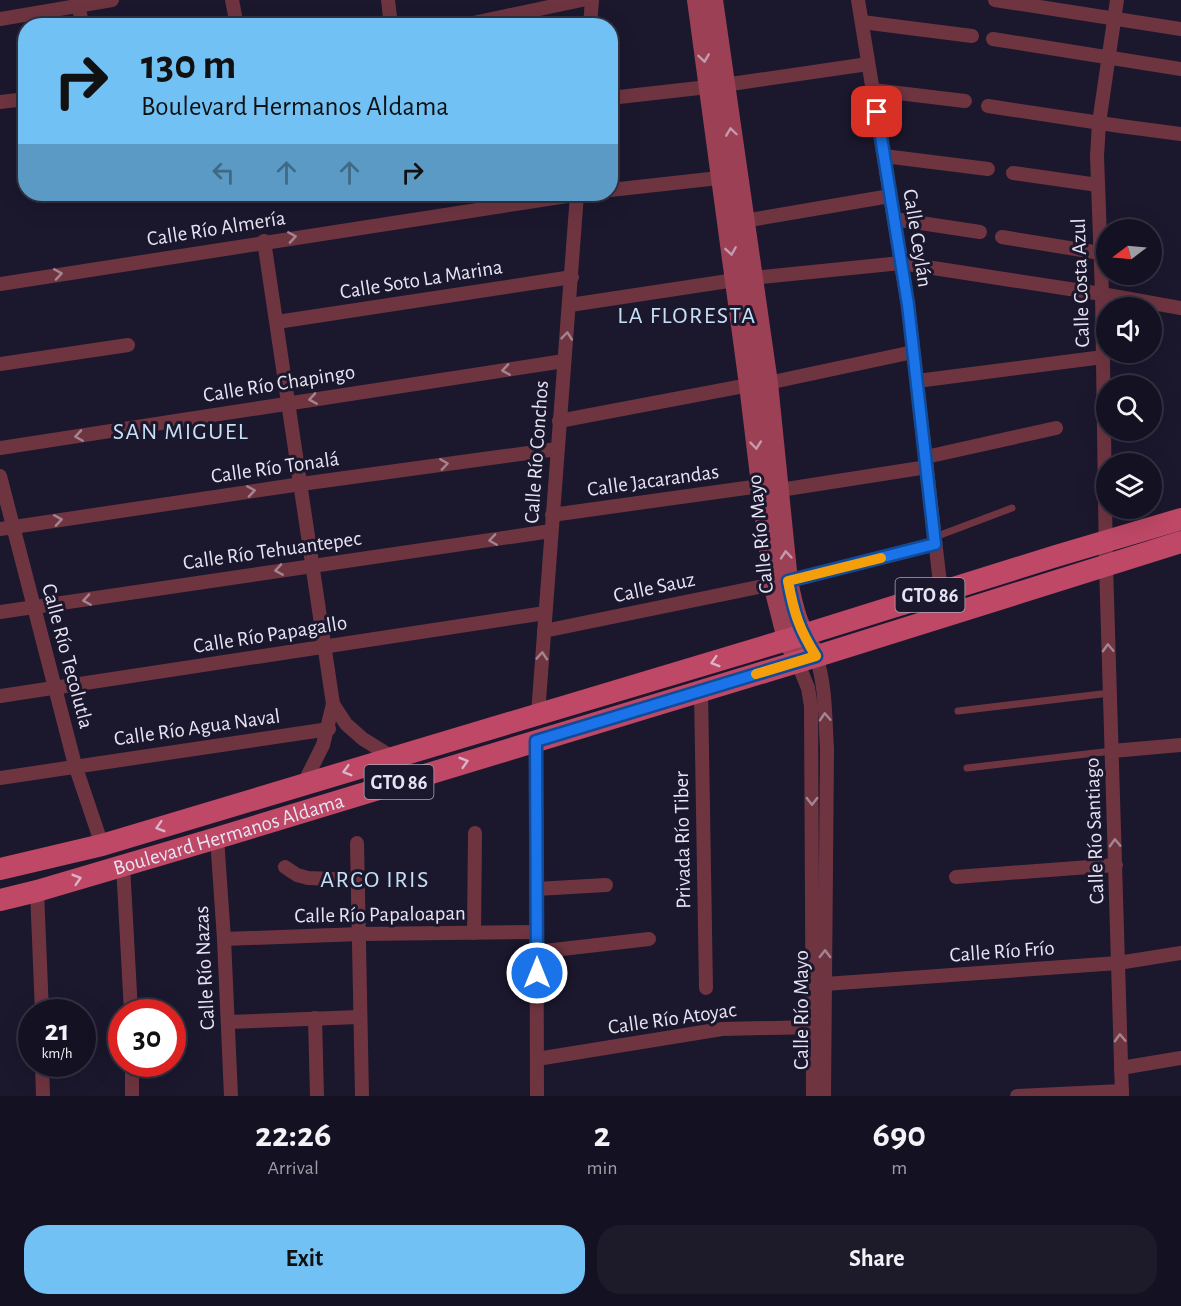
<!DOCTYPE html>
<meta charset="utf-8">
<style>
body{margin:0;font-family:"Alegreya Sans",sans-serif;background:#1d1a2a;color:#f1f3f6;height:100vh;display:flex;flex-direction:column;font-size:22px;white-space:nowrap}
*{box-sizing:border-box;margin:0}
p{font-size:20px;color:#9d9da5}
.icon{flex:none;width:33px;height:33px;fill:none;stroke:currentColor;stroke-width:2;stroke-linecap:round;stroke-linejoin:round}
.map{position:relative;height:1096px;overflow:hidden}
.drawer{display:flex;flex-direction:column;background:#141122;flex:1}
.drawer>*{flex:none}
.guide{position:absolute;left:18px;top:18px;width:600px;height:183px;border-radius:24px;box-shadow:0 6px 24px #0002,0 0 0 2px #333140;background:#71c1f5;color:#111;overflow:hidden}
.needle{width:39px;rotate:254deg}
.fabs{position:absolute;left:1096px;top:219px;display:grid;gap:12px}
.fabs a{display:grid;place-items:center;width:66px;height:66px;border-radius:50%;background:#141122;box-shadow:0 6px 24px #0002,0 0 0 2px #333140;font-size:30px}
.speed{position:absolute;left:18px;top:999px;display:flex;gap:12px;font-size:30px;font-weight:700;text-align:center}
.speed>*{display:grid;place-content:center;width:78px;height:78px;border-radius:50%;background:#141122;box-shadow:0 6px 24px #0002,0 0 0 2px #333140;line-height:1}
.speed small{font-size:15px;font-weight:400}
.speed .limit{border:9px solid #d22;background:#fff;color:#111}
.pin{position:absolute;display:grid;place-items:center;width:51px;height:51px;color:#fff;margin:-26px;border-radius:12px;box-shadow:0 3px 9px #0006}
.me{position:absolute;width:66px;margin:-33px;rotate:0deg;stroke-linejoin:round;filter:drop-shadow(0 0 4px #0008)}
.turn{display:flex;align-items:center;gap:21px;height:126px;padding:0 24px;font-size:27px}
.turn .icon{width:78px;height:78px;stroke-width:2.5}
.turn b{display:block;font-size:42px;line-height:51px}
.lanes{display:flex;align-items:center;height:57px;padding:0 24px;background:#0003;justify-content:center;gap:30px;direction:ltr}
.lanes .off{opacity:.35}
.eta{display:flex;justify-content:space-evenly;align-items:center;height:102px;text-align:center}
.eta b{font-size:36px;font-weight:600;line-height:42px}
.button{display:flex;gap:12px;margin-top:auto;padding:12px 24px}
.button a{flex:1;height:69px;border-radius:24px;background:#71c1f5;color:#111;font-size:24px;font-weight:600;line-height:69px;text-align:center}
.button a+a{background:#1d1a2a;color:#f1f3f6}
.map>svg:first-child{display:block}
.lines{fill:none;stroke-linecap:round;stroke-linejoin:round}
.lane{stroke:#6e3541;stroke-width:7}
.street{stroke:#6e3541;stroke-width:14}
.secondary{stroke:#9c4056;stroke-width:20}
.primary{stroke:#bf4867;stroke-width:22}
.oneway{stroke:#c59aac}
.oneway2{stroke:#a48491}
.oneway3{stroke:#dab5c9}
.route-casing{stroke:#114b97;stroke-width:15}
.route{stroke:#1a73e8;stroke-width:10}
.slow{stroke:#f59e0b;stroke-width:10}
.labels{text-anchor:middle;stroke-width:6;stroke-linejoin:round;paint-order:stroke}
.shield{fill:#1b172d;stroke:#a9a6b8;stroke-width:1.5}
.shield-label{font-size:20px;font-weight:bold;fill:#e6e4f3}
.street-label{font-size:21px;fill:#e6e4f3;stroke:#1b172d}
.quarter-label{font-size:24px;letter-spacing:1.5px;fill:#c5e0f4;stroke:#1b172d}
</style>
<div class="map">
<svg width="1181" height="1096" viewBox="0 0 1181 1096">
<rect width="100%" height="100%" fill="#1b172d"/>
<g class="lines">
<g class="lane">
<path d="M935 537 1012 508"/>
<path d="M958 711 1110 693"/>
<path d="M967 768 1112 751"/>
</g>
<g class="street">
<path d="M78 0 82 26"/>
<path d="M232 0 237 26"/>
<path d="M388 0 391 26"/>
<path d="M858 0 908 305 941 592"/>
<path d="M995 0 1181 29"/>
<path d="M1117 0 1099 123 1097 156 1102 294 1106 565 1122 1096"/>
<path d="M0 19 112 0"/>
<path d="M862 22 972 36"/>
<path d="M459 26 582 0"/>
<path d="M590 26 592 0"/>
<path d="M993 39 1181 69"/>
<path d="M724 85 868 64"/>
<path d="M873 90 965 101"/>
<path d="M610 98 708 87"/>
<path d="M0 102 26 99"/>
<path d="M988 106 1120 126 1181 134"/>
<path d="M884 156 988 169"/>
<path d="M1013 173 1098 185"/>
<path d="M610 190 728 177"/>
<path d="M894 219 980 232"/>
<path d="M744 221 890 196"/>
<path d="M1002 237 1100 253"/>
<path d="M264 241 333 704 323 745 304 783"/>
<path d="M753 278 901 263 1102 294 1181 308"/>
<path d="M0 284 580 194"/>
<path d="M570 305 735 280"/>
<path d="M277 322 572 277"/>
<path d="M0 364 128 345"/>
<path d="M917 381 1103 357"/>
<path d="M768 383 913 352"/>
<path d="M559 421 749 385"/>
<path d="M0 448 564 361"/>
<path d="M926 457 1056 428"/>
<path d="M0 476 75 765 102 845"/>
<path d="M780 490 927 467"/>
<path d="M552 515 760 486"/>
<path d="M0 529 301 484 557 449"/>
<path d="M788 581 935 544"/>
<path d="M0 612 551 531"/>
<path d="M544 631 773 584"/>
<path d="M816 656C826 686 825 718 827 749L824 1096"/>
<path d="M797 661 808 688 811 706 813 1096"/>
<path d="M701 691 706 988"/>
<path d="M0 696 545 613"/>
<path d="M333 704 346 724 363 739 392 757 401 782"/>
<path d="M538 714 577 194"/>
<path d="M536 741 537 1096"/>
<path d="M1112 751 1181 745"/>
<path d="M0 778 329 729"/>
<path d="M217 838 224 939 231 1096"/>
<path d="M357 843 362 1096"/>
<path d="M123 865 131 1012"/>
<path d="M285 867 297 875 308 878 358 880"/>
<path d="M956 877 1116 865"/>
<path d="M536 889 606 885"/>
<path d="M37 891 42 1012"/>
<path d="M474 933 475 833"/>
<path d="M224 939 360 934 536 932"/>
<path d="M536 952 649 939"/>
<path d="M825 984 1118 963 1181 953"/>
<path d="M315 1018 317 1096"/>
<path d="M228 1022 359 1017"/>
<path d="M537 1059 722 1029 814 1027"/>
<path d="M42 1064 43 1096"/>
<path d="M132 1064V1096"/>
<path d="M1121 1068 1181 1058"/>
<path d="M1017 1096 1122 1091"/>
</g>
<g class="secondary">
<path d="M697 0 749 385 773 584 787 639 794 652"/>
<path d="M713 0 768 383 788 581C794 612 799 629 816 656"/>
</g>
<g class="primary">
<path d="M0 869 102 845 803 635 1056 556 1181 519"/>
<path id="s1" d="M0 900 37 891 217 838 827 653 1181 542"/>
</g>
</g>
<defs><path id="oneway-chevron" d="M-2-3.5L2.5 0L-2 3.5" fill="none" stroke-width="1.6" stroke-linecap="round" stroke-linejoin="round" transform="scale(1.5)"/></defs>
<g class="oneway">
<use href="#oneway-chevron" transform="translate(704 58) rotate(82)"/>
<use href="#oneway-chevron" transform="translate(731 132) rotate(-98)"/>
<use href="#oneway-chevron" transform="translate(731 251) rotate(81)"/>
<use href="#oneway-chevron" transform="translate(756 445) rotate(84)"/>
<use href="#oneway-chevron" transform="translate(786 555) rotate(-95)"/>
</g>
<g class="oneway2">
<use href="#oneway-chevron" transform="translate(292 237) rotate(-9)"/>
<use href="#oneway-chevron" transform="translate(58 274) rotate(-9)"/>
<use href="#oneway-chevron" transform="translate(567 336) rotate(-84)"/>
<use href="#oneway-chevron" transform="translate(506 370) rotate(171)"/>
<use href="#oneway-chevron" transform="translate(313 399) rotate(171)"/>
<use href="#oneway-chevron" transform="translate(79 436) rotate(171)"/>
<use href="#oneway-chevron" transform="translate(444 464) rotate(-8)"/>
<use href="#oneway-chevron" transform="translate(251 491) rotate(-9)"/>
<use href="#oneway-chevron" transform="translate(58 520) rotate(-9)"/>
<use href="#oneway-chevron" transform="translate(493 540) rotate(172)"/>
<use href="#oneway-chevron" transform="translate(279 570) rotate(171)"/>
<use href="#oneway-chevron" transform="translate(87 600) rotate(171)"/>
<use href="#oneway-chevron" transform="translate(1108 648) rotate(-92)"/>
<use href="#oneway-chevron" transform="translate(542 656) rotate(-86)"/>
<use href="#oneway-chevron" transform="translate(825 717) rotate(-93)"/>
<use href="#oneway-chevron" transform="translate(812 801) rotate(90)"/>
<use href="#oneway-chevron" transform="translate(1115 843) rotate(-92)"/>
<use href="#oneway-chevron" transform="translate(825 954) rotate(-89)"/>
<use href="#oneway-chevron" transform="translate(1120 1038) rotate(-92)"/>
</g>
<g class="oneway3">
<use href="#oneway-chevron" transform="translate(715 662) rotate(163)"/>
<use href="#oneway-chevron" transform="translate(464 762) rotate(-17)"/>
<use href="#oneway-chevron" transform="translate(347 771) rotate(164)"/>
<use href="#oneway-chevron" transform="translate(160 827) rotate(163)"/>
<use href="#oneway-chevron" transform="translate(77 879) rotate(-17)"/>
</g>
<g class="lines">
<g class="route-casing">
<path id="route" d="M537 973 536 741 816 656C799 629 794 613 788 581L935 544 908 305 877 112"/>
</g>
<use href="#route" class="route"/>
<path class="slow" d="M756 674 816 656C799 629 794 613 788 581L881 558"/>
</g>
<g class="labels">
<g class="shield">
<rect x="895.5" y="578" width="69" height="34" rx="4.5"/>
<rect x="364.5" y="765" width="69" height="34" rx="4.5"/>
</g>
<g class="shield-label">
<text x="930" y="602">GTO 86</text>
<text x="399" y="789">GTO 86</text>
</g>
<g class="street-label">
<text transform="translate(216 228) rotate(-9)" y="7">Calle Río Almería</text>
<text transform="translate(918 238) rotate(81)" y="7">Calle Ceylán</text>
<text transform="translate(421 279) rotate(-9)" y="7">Calle Soto La Marina</text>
<text transform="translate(1080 283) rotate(-92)" y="7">Calle Costa Azul</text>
<text transform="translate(279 383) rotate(-9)" y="7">Calle Río Chapingo</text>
<text transform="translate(536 452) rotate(-86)" y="7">Calle Río Conchos</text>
<text transform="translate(275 467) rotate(-8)" y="7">Calle Río Tonalá</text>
<text transform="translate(653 480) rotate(-8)" y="7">Calle Jacarandas</text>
<text transform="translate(760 534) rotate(-96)" y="7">Calle Río Mayo</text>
<text transform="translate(272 550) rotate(-8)" y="7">Calle Río Tehuantepec</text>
<text transform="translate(654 587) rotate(-12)" y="7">Calle Sauz</text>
<text transform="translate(270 634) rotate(-9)" y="7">Calle Río Papagallo</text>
<text transform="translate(68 656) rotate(75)" y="7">Calle Río Tecolutla</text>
<text transform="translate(197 727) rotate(-8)" y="7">Calle Río Agua Naval</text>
<text transform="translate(1094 831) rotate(-92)" y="7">Calle Río Santiago</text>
<text dy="7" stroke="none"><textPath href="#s1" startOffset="238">Boulevard Hermanos Aldama</textPath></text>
<text transform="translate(682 840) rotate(-91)" y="7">Privada Río Tiber</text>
<text transform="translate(380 914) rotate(-1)" y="7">Calle Río Papaloapan</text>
<text transform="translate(1002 951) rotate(-4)" y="7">Calle Río Frío</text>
<text transform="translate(204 968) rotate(-93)" y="7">Calle Río Nazas</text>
<text transform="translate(801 1010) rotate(-90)" y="7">Calle Río Mayo</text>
<text transform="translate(672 1018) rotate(-8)" y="7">Calle Río Atoyac</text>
</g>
<g class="quarter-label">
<text x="687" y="323">LA FLORESTA</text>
<text x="181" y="439">SAN MIGUEL</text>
<text x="375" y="887">ARCO IRIS</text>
</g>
</g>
</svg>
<div class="fabs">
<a><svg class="needle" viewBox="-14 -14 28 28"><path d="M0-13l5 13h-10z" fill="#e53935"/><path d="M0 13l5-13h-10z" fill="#9d9da5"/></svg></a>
<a><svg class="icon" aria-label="sound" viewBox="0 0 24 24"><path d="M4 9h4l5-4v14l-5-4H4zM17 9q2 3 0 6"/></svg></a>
<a><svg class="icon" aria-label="search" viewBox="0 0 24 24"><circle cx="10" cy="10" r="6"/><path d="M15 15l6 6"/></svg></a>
<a><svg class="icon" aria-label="layers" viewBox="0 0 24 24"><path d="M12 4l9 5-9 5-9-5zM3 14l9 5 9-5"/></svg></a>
</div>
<div class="speed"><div>21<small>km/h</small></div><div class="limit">30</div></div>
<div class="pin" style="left:877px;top:112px;background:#d93025"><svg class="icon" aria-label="arrive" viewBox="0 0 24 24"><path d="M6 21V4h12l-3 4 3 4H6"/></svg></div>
<svg class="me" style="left:537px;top:973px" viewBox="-20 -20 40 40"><circle r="17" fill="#1a73e8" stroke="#fff" stroke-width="3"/><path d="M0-11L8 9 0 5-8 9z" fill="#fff"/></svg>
<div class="guide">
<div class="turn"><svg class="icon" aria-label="right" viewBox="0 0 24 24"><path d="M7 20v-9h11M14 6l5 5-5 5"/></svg><div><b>130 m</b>Boulevard Hermanos Aldama</div></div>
<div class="lanes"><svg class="icon off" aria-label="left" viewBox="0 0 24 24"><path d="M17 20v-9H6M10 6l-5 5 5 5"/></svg><svg class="icon off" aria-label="ahead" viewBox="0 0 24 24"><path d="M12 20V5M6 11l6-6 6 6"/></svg><svg class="icon off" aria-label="ahead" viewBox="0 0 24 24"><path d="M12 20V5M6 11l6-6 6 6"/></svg><svg class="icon" aria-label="right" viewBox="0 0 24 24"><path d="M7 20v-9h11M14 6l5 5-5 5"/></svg></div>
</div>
</div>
<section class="drawer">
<div class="eta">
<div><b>22:26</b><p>Arrival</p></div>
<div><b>2</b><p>min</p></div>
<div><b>690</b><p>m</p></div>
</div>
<div class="button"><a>Exit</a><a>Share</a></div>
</section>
